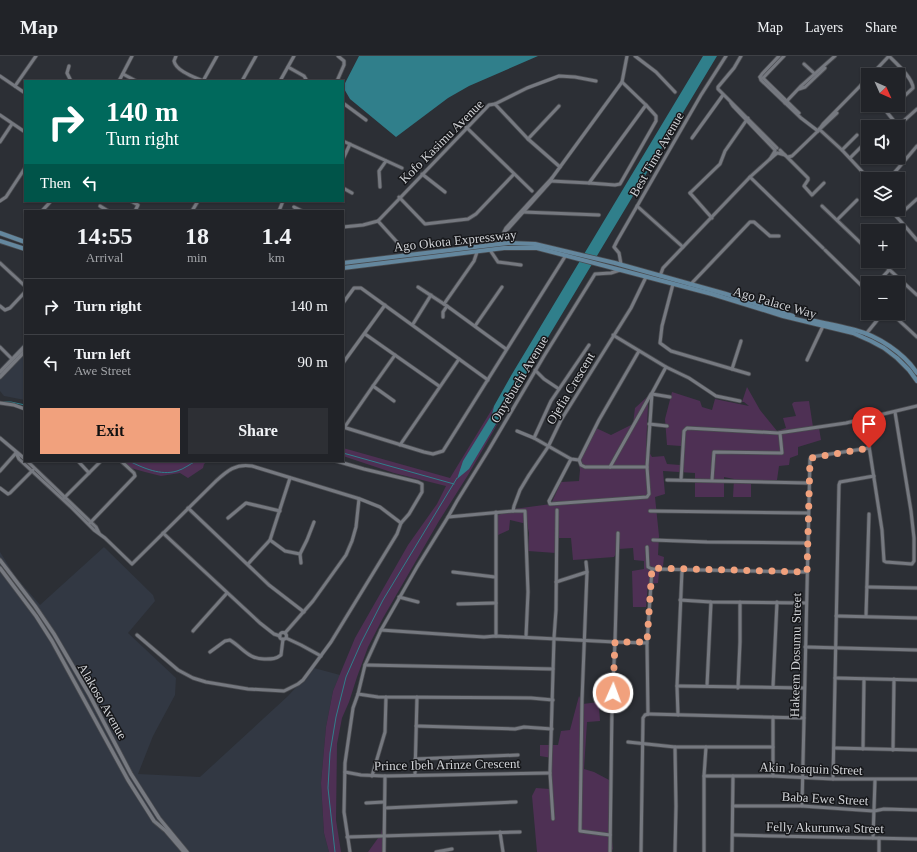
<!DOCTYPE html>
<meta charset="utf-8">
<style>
body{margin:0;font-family:"Times New Roman",serif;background:#2d2f34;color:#f1f3f6;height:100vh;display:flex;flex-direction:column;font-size:15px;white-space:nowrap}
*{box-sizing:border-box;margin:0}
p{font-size:13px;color:#a2a4a8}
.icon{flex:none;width:22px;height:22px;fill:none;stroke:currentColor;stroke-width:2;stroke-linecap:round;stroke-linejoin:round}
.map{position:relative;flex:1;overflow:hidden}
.side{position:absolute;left:24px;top:154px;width:320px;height:252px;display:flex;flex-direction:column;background:#212328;border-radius:0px;box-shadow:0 1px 3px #0004,0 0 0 1px #3e4045}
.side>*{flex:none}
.banner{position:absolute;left:24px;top:24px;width:320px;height:122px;border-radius:0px;box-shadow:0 1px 3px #0004,0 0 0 1px #3e4045;background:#00695c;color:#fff;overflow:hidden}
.needle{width:26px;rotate:135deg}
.tools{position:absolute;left:861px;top:12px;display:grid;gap:8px}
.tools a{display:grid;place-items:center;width:44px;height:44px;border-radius:0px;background:#212328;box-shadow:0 1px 3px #0004,0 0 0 1px #3e4045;font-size:20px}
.pin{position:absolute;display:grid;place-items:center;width:34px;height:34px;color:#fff;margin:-41px -17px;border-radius:50% 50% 50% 0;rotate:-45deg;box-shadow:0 0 4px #0007}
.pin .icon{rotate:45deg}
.me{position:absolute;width:44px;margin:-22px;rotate:2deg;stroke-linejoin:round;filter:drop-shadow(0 0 3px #0008)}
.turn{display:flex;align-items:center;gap:14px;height:84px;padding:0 16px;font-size:18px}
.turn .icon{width:52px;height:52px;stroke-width:2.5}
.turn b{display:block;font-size:28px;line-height:34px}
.then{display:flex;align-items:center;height:38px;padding:0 16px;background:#0003;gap:8px;font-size:15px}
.eta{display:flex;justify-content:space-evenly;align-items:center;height:68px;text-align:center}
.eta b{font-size:24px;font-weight:700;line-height:28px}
.primary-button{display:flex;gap:8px;margin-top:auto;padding:8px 16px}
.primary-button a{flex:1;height:46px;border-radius:0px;background:#f1a17d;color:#111;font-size:16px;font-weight:700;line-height:46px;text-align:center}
.primary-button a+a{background:#2d2f34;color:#f1f3f6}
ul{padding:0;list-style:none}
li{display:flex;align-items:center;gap:12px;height:56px;padding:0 16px;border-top:1px solid #3e4045}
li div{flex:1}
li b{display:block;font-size:15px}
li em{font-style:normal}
header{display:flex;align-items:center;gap:24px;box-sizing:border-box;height:56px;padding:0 20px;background:#212328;border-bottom:1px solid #3e4045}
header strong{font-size:19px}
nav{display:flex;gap:22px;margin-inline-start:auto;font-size:14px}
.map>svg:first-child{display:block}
.built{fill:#323843}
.green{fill:#4e3054}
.water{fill:#307f8b}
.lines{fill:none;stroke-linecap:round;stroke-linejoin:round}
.stream{stroke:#307f8b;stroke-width:1}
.minor-casing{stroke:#4a4c50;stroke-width:4.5}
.tertiary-casing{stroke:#4a4c50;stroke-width:5}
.secondary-casing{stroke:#4a4c50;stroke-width:5.5}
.minor{stroke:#767980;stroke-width:3}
.tertiary{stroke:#767980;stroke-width:3.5}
.secondary{stroke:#64879e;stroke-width:4}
.route{stroke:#f1a17d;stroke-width:7;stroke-dasharray:0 12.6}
.labels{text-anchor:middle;stroke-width:3;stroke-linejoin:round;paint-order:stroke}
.street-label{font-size:13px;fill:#d1d3d7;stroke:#16171a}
</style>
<header>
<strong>Map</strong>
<nav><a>Map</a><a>Layers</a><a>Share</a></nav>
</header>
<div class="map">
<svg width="917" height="796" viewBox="0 0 917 796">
<rect width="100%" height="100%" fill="#2c2f35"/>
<g class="built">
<path d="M25 286V344L4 340 0 335V312Z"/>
<path d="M104 491 153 539 155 545 128 577 176 622 175 639 153 680 138 718 200 721 288 640 314 612 340 619 333 635 326 671 321 727 324 777 329 796H0V496L15 520 40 549Z"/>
</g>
<g class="green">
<path d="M747 331 760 354 777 375 786 372 783 362 796 360 792 348 794 346 809 345 813 371 819 372 821 384 798 391V399L790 402 789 409 779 410 777 424H751V441H733L734 423 724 421V441H695V417L663 415 665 438 655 441 659 480 658 499 664 501 663 510 659 517 658 527 648 528 646 551H633L632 515 644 513V505L634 504 633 492 619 493 614 501 573 504 571 482H559L556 497 528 495 529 477 527 468 510 464 509 474 498 479 496 460 514 453 551 448 561 426 579 425 580 414 578 402 596 372 611 379 633 368 635 352 647 341 648 349 646 391 652 401 664 400 667 408 680 409 681 390 667 389 665 363 672 336 700 345 702 351 712 354 715 343 749 350 744 346H742Z"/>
<path d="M494 350 492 358 480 379 492 375 505 355 468 419 439 465 383 562 368 591 357 621 349 646 342 662 337 688 336 764 341 796H329L324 777 321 727 326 671 333 635 355 582 408 489 437 448 446 430 394 417 343 400V392L450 422Z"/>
<path d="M122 405H208L204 408 203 412 188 422 180 417 161 420 145 416 131 412Z"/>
<path d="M601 635 611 636 612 653 599 652 600 665 587 666 584 713 594 716 611 725 610 769 613 793 610 796H537L532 740 536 732 550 733 552 702 540 700V689H558L561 675 570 674 579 640 583 648 598 646 599 637Z"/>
<path d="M385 757 383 796H368L381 778Z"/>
</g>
<g class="water">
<path d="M359 0H538L469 30 448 42 396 81 350 43 343 31Z"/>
<path d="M703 0H717L469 413 457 423 463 405 492 358 494 350 512 318Z"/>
</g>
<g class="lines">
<g class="stream">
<path d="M1 346H11L25 349"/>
<path d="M343 397 454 428"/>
<path d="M129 405C143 412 161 420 177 415 184 413 190 408 196 405"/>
<path d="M335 796 328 732 330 697 336 661 346 621 361 587 383 544 457 422"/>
</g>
<g class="minor-casing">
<g id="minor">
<path d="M176 0 174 5C176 15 194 21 203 25"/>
<path d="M635 0 656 16 675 36"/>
<path d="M741 0 734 12 718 31V33L777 92"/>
<path d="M889 0C896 7 913 22 913 32L898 46"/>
<path d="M804 8 815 18"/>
<path d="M69 10 67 17 71 25"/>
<path d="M288 11 304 20 307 25"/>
<path d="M123 18 136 25"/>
<path d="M871 19 889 0"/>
<path d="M0 20 25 37"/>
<path d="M760 21 761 24 801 62 818 75"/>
<path d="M760 21 762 18 779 0"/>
<path d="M763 22 799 57"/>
<path d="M763 22 784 0"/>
<path d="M119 25 132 0"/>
<path d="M203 25 217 0"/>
<path d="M242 25 256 0"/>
<path d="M280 25 294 0"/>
<path d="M337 25 344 9V5L338 0"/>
<path d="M861 29 868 36"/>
<path d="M15 30 36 0"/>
<path d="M799 33 805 31 825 12"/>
<path d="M343 47 366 64"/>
<path d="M731 47 733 50 775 94"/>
<path d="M785 47 801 30 835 0"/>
<path d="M495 48 528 83 560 111"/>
<path d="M881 49 899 71 898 74"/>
<path d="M887 56 895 49"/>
<path d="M0 59 25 76"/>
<path d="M899 69 917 53"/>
<path d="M466 71 532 135"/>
<path d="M821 72 837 57"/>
<path d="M819 73 842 94 869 123"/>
<path d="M692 82 723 39"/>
<path d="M528 83 559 50"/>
<path d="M343 85 402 112"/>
<path d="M0 86 12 68"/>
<path d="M842 94 857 79"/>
<path d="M775 95 770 103 777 97"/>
<path d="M778 97 785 99 780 94"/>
<path d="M785 99 808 122V124L804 130 812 139 824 127"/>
<path d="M788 101 792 100 818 75 823 68 868 22"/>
<path d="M850 102 865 87"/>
<path d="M343 103 350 88"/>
<path d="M422 118 445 136"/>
<path d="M750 121 823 192"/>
<path d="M889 123 917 90"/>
<path d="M551 125 589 127 646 49 622 26"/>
<path d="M589 127 615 129 620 128 656 65V60L646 49"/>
<path d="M380 131 379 115 386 105"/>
<path d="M343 132 352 137"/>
<path d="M690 137 720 108 725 95 748 62"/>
<path d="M690 137 712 162"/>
<path d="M399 141 425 168 468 163 476 158 514 118"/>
<path d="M0 145 6 141 25 112"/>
<path d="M131 145 138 149 135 155"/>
<path d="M100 150 108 155"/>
<path d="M637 150 683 191"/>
<path d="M822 150 868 194"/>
<path d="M294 151 302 155"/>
<path d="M890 153 917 184"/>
<path d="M42 155 51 145"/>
<path d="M192 155 198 145"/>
<path d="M279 155 283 145"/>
<path d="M523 156 599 159"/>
<path d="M897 161 917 143"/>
<path d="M837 164 857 144"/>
<path d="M378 165 489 49 495 48 527 32 559 20 575 21 596 25"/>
<path d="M343 171 363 169 378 165 406 196 407 199"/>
<path d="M505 175 508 173 551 125 552 122 622 26 627 0"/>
<path d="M498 188 506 172 552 122"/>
<path d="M490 194 498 206 521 209"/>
<path d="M825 194 868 236"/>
<path d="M880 205 917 239"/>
<path d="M0 207 25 230"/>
<path d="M621 208 619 197 614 191 617 185 701 39 726 0"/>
<path d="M660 220 663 212 750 121 770 103"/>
<path d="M877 227 889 214"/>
<path d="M673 228 662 270 660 287 671 295 732 313"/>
<path d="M690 229 750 166H754L770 180H779"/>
<path d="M418 231 447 250 506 293"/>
<path d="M343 247 354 232H361L488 324"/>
<path d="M444 248 474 205 477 196"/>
<path d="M0 250 5 254 10 252 25 236"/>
<path d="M891 257 917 281"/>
<path d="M443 261V256L447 250"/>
<path d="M413 268 431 239"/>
<path d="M475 270 502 231"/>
<path d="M365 278 439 330"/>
<path d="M866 278 883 257"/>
<path d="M613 279 666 311 689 322 716 340 740 345"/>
<path d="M741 285 732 313 749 318"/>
<path d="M0 291 12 303"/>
<path d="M807 304 823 270"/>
<path d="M343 307 385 249"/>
<path d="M535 314 544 323 559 333"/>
<path d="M373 330 395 299"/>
<path d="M652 338 670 341"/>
<path d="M0 347 14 349 25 353"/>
<path d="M865 364 882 474 884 505 886 506 912 508 914 505V482L911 455 895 356"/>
<path d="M649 368 667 370"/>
<path d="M343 371 424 396 433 398 443 395 566 199"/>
<path d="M344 372 373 330 394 345"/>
<path d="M517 375 534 382 571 403 579 404 581 409 585 411H647"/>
<path d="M0 382 25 403"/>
<path d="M534 382 551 345 589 289"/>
<path d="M400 389 459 303"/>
<path d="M16 397 19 403 71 451 94 474 105 482 132 508 216 425C227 415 236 407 252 410L360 443 380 451 401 467"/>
<path d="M571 403 549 445 550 448 647 441 649 438 647 411 652 337 666 311"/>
<path d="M579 404 599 364 639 295"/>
<path d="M27 405 96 471 99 477"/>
<path d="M78 405 89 417"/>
<path d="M610 411 651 338"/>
<path d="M0 415 16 397"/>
<path d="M667 424 808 427"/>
<path d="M681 424 684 375 687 372 778 377 846 367 917 350"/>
<path d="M712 424 714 396 782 397 780 377"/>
<path d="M0 432 8 438 10 437 33 414"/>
<path d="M64 442 101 405"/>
<path d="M188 452 269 529 304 556"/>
<path d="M513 455 514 450 520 434 529 419 548 391 561 364 631 252 646 221"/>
<path d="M650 455 808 457"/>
<path d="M448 461 513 455H525L528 536 526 581"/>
<path d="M228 462 246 447 280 455"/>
<path d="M90 467 135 420 134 417 121 405"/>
<path d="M163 477 260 567 274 578 280 580"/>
<path d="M270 484 285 495 300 498"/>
<path d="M653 484 707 486 807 487"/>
<path d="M647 491 648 511 652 513"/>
<path d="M301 507 300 498 307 484 314 466"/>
<path d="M248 508 270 484 290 422"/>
<path d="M652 513 807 516"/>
<path d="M453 516 495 521"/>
<path d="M587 516 582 644 580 775 610 779"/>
<path d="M556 526 587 516 586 506"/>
<path d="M867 531 917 532"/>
<path d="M399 541 418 546"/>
<path d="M680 544 711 546 806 547"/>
<path d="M458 548 496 547"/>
<path d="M836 560 917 562"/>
<path d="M866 560 869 458"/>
<path d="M381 574 484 581 496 580 615 586 647 587"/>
<path d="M193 575 227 537"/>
<circle cx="283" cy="580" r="3.5"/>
<path d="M285 577 313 545 346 499 352 485 356 471 359 443"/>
<path d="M137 579 178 614 193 622 206 626 248 633 284 635 298 628 303 624 331 586 397 478 401 467 409 458 422 436V428L418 426 364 413 336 405"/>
<path d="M496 580V456"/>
<path d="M286 582 301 589 321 600"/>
<path d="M805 591 917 594"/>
<path d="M210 596 225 585 230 584C243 592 249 604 266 603 272 603 276 603 281 599L283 583"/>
<path d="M365 609 553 613"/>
<path d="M835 622 917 624"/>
<path d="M677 630 804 632"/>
<path d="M707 630 711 546"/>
<path d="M773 631 777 546"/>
<path d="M738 632 740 586V546"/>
<path d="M358 638 378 641 531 642 553 644"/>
<path d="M648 658 804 662"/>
<path d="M648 658 647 587 652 513"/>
<path d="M678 659 677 630 682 514"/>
<path d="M416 670 515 673 524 671 552 673"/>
<path d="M628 686 675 691H773"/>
<path d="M834 692 917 694"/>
<path d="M863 693 864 623"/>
<path d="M893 694 894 623"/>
<path d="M415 703 518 699"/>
<path d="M345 716 361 719 385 720 550 717"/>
<path d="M415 719 417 641"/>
<path d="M372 720 385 676 386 641"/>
<path d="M704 720H773L833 723H917"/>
<path d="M773 720V661"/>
<path d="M833 723 839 429 840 426 874 420"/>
<path d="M366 747 384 746"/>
<path d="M733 750H802L874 755 884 753 917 754"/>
<path d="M802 750 810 403 811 401 869 392"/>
<path d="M385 752 516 746"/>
<path d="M553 763 550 717 554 582 556 554 557 454"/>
<path d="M500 776 503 796"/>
<path d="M733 779 917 783"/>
<path d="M347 781 520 776"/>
<path d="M873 782 875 724"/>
<path d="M350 796 344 756 345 707 353 652 358 638 365 609 381 574 417 511 448 461 457 445 488 395 544 300 595 218 611 217 620 214"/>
<path d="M384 796 385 720"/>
<path d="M436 796 452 793"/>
<path d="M610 796 612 650 615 586 618 477"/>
<path d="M641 796 643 662 645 659 648 658"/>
<path d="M675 796 676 750 675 691"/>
<path d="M704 796V720L706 691"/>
<path d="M732 796 733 720"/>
<path d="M879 796V782"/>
</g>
</g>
<g class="tertiary-casing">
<g id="tertiary">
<path d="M0 316 25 290"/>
<path d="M0 321 25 295"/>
<path d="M0 504 35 550 54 578 89 638 131 718 159 762 187 796"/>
<path d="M0 512 36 560 52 585 128 724 154 765 166 775 184 796"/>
</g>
</g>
<g class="secondary-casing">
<g id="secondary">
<path d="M0 177 25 186"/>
<path d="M0 185 25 193"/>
<path d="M343 207 508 187 535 188 615 207 726 238 793 260"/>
<path d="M343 212 504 192H537L712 238 783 260 853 277 871 285 884 292 897 302 909 314 917 325"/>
<path d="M810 264C825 267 840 270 855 274 878 280 904 297 917 317"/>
</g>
</g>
<use href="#minor" class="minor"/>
<use href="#tertiary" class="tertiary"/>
<use href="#secondary" class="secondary"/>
</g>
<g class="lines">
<path class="route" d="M613 637 615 586H647L652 512 807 516 810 403 811 402 869 392"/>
</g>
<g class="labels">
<g class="street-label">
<text transform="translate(441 85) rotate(-45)" y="5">Kofo Kasimu Avenue</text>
<text transform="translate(656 98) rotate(-60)" y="5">Best Time Avenue</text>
<text transform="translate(455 184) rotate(-6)" y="5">Ago Okota Expressway</text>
<text transform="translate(775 246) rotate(16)" y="5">Ago Palace Way</text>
<text transform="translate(519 323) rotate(-59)" y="5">Onyebuchi Avenue</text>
<text transform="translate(570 332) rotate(-59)" y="5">Ojefia Crescent</text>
<text transform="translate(795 599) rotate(-89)" y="5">Hakeem Dosumu Street</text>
<text transform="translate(103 645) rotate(60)" y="5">Alakoso Avenue</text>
<text transform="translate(447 708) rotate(-1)" y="5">Prince Ibeh Arinze Crescent</text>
<text transform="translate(811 712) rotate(2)" y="5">Akin Joaquin Street</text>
<text transform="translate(825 742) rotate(3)" y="5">Baba Ewe Street</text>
<text transform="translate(825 771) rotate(1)" y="5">Felly Akurunwa Street</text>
</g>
</g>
</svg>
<div class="tools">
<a><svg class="needle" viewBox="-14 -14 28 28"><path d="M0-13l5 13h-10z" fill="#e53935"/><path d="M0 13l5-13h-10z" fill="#a2a4a8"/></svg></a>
<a><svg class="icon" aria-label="sound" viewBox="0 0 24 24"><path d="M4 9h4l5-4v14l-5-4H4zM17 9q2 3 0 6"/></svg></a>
<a><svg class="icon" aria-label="layers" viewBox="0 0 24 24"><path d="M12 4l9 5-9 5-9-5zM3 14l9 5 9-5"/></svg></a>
<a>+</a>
<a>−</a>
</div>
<div class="pin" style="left:869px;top:392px;background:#d93025"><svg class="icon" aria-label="arrive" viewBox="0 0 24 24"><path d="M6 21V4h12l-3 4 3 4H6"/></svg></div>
<svg class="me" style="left:613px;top:637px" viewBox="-20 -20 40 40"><circle r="17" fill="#f1a17d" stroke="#fff" stroke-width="3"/><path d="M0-11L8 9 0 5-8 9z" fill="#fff"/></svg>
<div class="banner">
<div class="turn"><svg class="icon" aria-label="right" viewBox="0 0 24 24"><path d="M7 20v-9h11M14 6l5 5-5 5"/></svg><div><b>140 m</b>Turn right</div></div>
<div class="then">Then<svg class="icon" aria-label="left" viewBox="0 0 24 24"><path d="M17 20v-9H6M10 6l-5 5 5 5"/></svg></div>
</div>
<section class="side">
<div class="eta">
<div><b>14:55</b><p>Arrival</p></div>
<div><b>18</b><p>min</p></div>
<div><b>1.4</b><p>km</p></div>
</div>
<ul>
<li><svg class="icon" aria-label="right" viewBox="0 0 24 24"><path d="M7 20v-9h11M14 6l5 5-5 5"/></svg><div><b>Turn right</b></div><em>140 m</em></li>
<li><svg class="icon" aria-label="left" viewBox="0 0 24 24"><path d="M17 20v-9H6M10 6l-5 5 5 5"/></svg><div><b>Turn left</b><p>Awe Street</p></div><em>90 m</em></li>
</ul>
<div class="primary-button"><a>Exit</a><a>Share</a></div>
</section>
</div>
